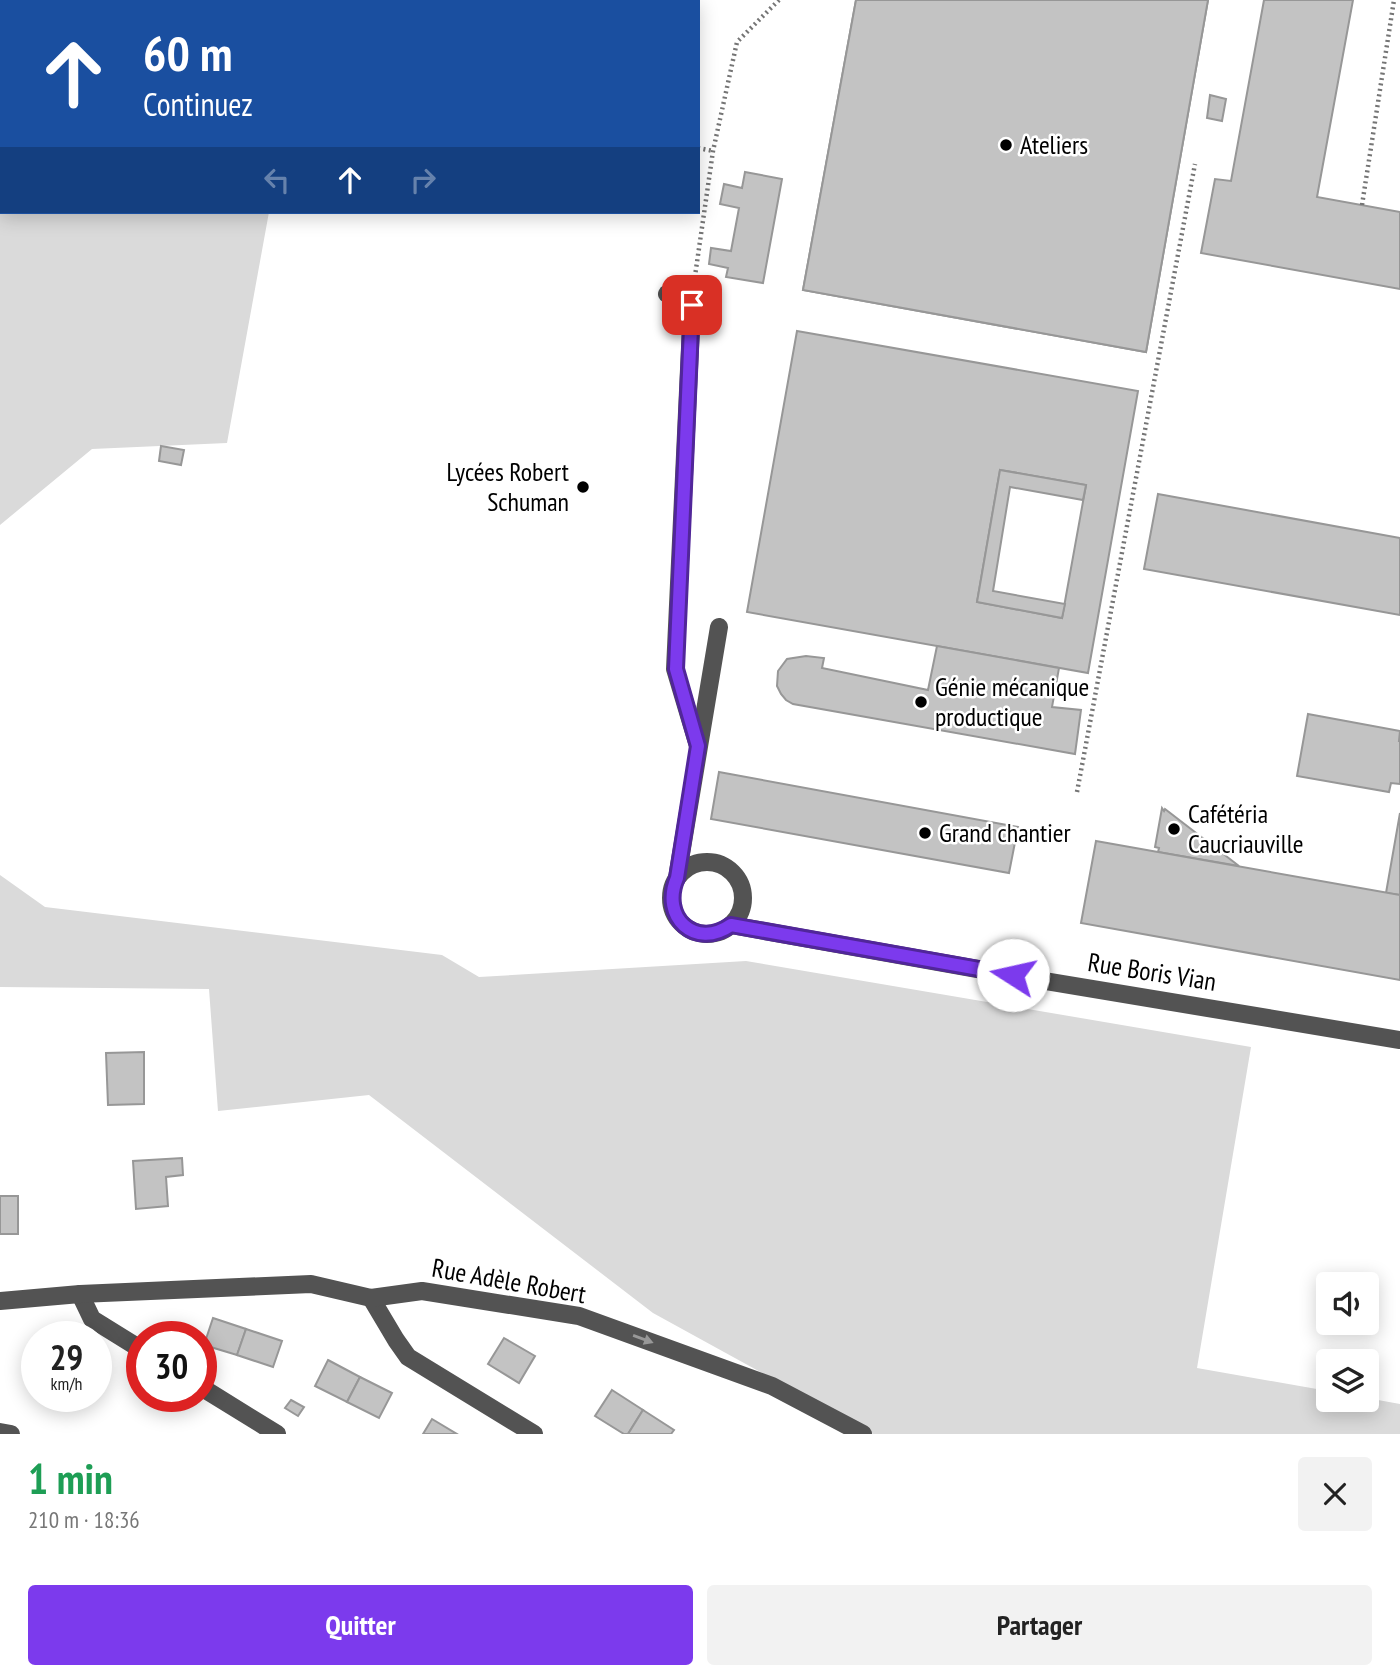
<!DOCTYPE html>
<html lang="fr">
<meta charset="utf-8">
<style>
body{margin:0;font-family:"PT Sans Narrow",sans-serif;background:#f2f2f2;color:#222;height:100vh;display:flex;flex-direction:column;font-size:26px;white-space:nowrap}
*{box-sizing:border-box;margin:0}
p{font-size:23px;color:#767676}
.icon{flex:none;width:38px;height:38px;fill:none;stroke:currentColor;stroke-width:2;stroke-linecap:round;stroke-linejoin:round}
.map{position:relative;height:1434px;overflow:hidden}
.sheet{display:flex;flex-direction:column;background:#fff;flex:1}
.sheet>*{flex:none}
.hud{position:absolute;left:0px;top:0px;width:700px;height:214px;box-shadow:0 4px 18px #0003;background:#1a4fa0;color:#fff;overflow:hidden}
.buttons{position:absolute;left:1316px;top:1272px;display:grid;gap:14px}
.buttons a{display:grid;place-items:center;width:63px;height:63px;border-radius:7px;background:#fff;box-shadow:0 4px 18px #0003;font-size:35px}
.speed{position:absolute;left:21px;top:1321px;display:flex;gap:14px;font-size:35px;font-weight:700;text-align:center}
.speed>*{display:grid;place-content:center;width:91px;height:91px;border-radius:50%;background:#fff;box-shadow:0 4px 18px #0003;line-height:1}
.speed small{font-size:18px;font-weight:400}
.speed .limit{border:10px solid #d22;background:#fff;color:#111}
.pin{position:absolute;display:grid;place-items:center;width:60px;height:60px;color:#fff;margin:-30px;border-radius:14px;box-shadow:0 4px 10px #0006}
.me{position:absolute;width:77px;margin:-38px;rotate:280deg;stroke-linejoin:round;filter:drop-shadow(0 0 5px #0008)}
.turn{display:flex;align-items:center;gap:24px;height:147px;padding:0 28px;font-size:32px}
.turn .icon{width:91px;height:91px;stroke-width:2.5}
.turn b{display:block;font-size:49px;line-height:60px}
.lanes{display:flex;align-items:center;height:66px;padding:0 28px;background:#0003;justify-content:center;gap:35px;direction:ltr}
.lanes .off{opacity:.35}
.round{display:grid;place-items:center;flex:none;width:74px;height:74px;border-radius:7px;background:#f2f2f2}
.headline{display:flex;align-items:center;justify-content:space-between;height:119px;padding:0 28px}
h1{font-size:42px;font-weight:800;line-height:52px;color:#1e9e55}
.primary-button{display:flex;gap:14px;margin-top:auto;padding:14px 28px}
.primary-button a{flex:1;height:80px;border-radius:7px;background:#7c3aed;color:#fff;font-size:28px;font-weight:800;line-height:80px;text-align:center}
.primary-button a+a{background:#f2f2f2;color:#222}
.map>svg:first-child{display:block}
.green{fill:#dadada}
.building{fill:#c3c3c3;stroke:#979797;stroke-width:2;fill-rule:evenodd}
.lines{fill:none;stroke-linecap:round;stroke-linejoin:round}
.path{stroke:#757575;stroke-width:4.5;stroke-dasharray:2 3.5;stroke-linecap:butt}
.minor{stroke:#535353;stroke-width:18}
.oneway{fill:#989898}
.route-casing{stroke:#51269a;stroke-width:18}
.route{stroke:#7c3aed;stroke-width:12}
.poi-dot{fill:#000;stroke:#fff;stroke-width:2.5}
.labels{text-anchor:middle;stroke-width:5;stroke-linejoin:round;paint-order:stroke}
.poi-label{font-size:26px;fill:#000;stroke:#fff;text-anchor:start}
.street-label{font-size:26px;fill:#000;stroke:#fff}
</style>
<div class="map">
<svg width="1400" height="1434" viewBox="0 0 1400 1434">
<rect width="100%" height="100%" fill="#fff"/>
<g class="green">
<path d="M0 0H307V2H2V212H269L227 443 92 449 0 525Z"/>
<path d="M0 875 45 907 442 955 479 977 746 961 1251 1047 1197 1368 1328 1391V1400H1367V1398L1400 1404V1434H873L653 1313 369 1095 218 1111 209 989 0 987Z"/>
</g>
<g class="building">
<path d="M417 0H496L505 2H416Z"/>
<path d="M856 0H1099L1089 56 1160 70 1172 0H1208L1146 352 803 290ZM1082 92 1154 105 1139 185 1068 172Z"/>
<path d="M856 0H1208L1146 352 803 290Z"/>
<path d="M1264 0H1353L1317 197 1400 212V289L1201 253 1215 179 1231 181Z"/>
<path d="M1210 95 1226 99 1222 121 1207 118Z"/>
<path d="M745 172 782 179 763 283 726 277 728 268 709 264 711 248 731 251 739 208 720 204 724 184 742 188Z"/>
<path d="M797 331 1138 391 1088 673 747 612ZM1000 470 1086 485 1062 618 977 602Z"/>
<path d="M161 446 184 450 181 465 159 461Z"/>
<path d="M1000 470 1086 485 1083 500 1010 487 993 591 1065 604 1062 618 977 602Z"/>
<path d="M1158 494 1400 538V615L1144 569Z"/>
<path d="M937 646 1059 668 1052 707 1081 710 1075 754 793 704 786 700 781 694 777 686 778 671 787 659 806 656 824 658 822 668 928 690Z"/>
<path d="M1308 714 1400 731 1399 741H1400V784L1391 783 1389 792 1297 776Z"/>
<path d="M719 772 1018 827 1009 873 711 819Z"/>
<path d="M1162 808 1164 811 1165 809 1239 866 1158 852 1159 848 1155 847Z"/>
<path d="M1400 813V895L1386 893Z"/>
<path d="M1096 841 1400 895V980L1081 923Z"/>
<path d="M144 1052V1104L108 1105 106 1053Z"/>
<path d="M182 1158 183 1175 166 1177 168 1206 136 1209 133 1161Z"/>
<rect x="0" y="1196" width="18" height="38"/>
<path d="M213 1318 246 1329 237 1355 204 1345Z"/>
<path d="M246 1329 282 1341 273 1367 237 1355Z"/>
<path d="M504 1338 535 1356 519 1383 488 1364Z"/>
<path d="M328 1360 360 1377 347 1402 315 1386Z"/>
<path d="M360 1377 392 1393 379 1418 347 1402Z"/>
<path d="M612 1390 643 1410 628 1434H624L595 1416Z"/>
<path d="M291 1400 304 1407 298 1416 285 1408Z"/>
<path d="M643 1410 674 1430 671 1434H628Z"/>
<path d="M432 1419 457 1434H423Z"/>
</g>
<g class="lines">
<g class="path">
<path d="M698 148 713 151"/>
<path d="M1362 205 1394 0"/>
<path d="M694 283 713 151 737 42 779 0"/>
<path d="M1077 792 1195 164"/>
</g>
<g class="minor">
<path d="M667 294 692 305 675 669 698 746"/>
<circle cx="707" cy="898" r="36"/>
<path d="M677 878 719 627"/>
<path d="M731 925 1039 980 1400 1040"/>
<path d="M80 1294 92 1319 142 1350"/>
<path d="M371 1298 396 1340 408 1357 534 1434"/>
<path d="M0 1301 80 1294 311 1284 371 1298 422 1291 579 1316 772 1386 863 1434"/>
<path d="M201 1387 277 1434"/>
<path d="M0 1432 11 1434"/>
</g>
</g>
<defs><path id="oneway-solid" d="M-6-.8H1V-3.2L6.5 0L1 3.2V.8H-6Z" transform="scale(1.75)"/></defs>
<use class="oneway" href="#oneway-solid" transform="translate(643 1339) rotate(20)"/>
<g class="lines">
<g class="route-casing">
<path id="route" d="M692 305 676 669 698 746 677 878C660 917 695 950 731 925L1013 975"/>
</g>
<use href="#route" class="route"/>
</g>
<g class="poi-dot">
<circle cx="1006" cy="145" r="7"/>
<circle cx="583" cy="487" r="7"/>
<circle cx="921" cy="702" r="7"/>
<circle cx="1174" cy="829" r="7"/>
<circle cx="925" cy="833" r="7"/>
</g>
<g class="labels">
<g class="poi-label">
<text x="1020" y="154">Ateliers</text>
<text x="569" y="481" text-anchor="end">Lycées Robert<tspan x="569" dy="30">Schuman</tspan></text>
<text x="935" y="696">Génie mécanique<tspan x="935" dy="30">productique</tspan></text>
<text x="1188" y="823">Cafétéria<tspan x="1188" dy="30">Caucriauville</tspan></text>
<text x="939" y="842">Grand chantier</text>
</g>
<g class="street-label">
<text transform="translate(1152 972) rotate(9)" y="9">Rue Boris Vian</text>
<text transform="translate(509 1281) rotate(10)" y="9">Rue Adèle Robert</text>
</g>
</g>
</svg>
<div class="buttons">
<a><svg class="icon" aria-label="sound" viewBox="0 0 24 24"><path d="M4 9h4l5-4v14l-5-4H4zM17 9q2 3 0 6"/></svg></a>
<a><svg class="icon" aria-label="layers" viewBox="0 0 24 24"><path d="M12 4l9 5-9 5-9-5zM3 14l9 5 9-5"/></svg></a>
</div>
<div class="speed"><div>29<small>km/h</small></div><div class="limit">30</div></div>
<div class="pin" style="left:692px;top:305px;background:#d93025"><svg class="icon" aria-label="arrive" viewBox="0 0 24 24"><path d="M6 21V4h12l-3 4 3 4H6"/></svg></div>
<svg class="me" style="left:1013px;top:975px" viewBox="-20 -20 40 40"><circle r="19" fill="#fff"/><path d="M0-13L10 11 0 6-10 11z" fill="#7c3aed"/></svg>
<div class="hud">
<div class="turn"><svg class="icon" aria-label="ahead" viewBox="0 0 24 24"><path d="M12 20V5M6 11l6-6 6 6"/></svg><div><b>60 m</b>Continuez</div></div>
<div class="lanes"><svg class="icon off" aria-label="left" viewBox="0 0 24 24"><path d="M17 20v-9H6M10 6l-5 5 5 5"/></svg><svg class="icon" aria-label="ahead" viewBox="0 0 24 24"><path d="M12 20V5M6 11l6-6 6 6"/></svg><svg class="icon off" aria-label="right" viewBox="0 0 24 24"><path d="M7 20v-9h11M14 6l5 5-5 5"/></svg></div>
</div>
</div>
<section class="sheet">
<div class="headline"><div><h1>1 min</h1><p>210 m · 18:36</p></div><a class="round"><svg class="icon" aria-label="close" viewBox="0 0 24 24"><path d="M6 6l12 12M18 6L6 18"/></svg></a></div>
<div class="primary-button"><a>Quitter</a><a>Partager</a></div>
</section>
